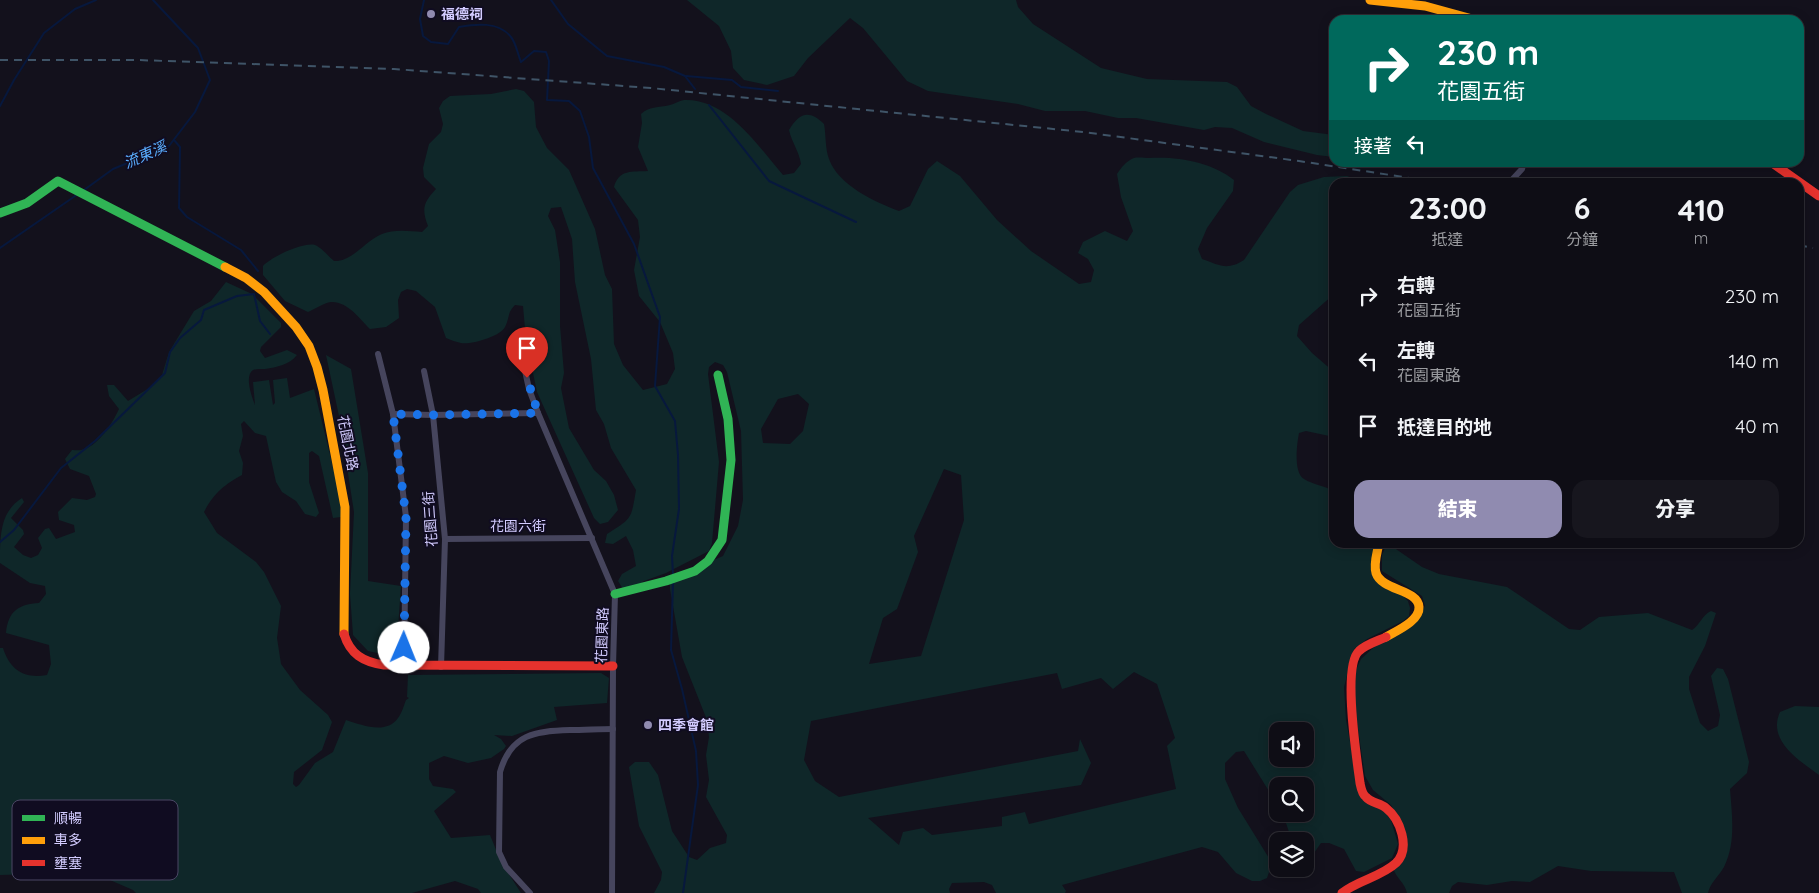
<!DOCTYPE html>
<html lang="zh-TW">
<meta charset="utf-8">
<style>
body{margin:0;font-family:Quicksand,"Noto Sans TC",sans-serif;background:#17161e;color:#f1f3f6;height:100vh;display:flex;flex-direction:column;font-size:19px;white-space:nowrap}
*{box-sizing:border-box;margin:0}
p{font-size:16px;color:#9b9ca0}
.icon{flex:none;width:28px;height:28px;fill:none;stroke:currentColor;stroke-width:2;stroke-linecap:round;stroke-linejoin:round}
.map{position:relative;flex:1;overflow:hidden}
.sheet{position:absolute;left:1329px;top:178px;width:475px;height:370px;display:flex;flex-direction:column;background:#0e0d15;border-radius:15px;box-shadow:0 2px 12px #0003,0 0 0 1px #2e2d34}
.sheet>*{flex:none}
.banner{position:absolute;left:1329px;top:15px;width:475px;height:152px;border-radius:15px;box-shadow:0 2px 12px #0003,0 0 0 1px #2e2d34;background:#00695c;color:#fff;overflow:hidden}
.buttons{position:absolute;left:1269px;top:722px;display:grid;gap:10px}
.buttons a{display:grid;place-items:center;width:45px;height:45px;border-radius:10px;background:#0e0d15;box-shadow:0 2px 12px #0003,0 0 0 1px #2e2d34;font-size:25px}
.pin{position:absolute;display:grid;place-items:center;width:42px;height:42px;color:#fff;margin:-51px -21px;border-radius:50% 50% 50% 0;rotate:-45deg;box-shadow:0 0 5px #0007}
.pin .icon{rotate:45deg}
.me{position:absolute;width:55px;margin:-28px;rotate:1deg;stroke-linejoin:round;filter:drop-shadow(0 0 4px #0008)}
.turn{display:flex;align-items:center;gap:18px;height:105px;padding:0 25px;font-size:22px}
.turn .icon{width:65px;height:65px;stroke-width:2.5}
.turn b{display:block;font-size:35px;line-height:42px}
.then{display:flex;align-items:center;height:48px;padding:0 25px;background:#0003;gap:10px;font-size:19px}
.eta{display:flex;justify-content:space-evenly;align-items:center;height:85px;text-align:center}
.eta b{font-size:30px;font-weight:800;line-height:35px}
.action{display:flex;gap:10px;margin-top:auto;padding:10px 25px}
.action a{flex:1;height:58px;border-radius:15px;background:#908bb0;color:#fff;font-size:20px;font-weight:800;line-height:58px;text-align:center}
.action a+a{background:#17161e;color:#f1f3f6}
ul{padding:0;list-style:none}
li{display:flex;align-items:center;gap:15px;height:65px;padding:0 25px}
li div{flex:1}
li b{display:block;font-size:19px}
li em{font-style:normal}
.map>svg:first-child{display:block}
.green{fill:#0f2729;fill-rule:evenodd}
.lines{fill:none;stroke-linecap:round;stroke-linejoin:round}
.stream{stroke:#07183d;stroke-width:2}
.street{stroke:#46455d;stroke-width:6}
.fast{stroke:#30b455;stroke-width:9}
.slow{stroke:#ff9f0a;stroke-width:9}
.jam{stroke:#e5322d;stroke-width:9}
.rail{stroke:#3f5467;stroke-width:2;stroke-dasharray:8 6;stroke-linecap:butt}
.route{stroke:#1a73e8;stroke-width:9;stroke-dasharray:0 16.2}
.poi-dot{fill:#908bb0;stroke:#100c21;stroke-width:2}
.labels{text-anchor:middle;stroke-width:4;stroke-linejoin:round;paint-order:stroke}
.poi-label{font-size:14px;font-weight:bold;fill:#d3ccff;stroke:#100c21;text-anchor:start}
.street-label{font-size:14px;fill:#d3ccff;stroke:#100c21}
.water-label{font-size:15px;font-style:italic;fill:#5aaeff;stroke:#100c21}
.key{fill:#100c21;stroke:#4a4664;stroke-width:1}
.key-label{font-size:14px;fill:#d3ccff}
</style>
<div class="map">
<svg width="1819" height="893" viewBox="0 0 1819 893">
<rect width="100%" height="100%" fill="#13111c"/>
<g class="green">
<path d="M687 0H1016L1018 7 1033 24 1101 68 1147 79 1227 82 1237 87 1251 106 1266 114 1303 131 1334 135V157L1317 155 1264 142 1232 128 1215 127 1204 130 1136 118H1118L1085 111H1045L1018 104 928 91 907 81 863 28 850 18 808 58 794 76 767 85 744 80 733 68 731 51 719 26Z"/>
<path d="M516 89 524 91 534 102 536 127 547 148 569 170 595 229 605 275 612 289 614 344 623 365 643 390 667 384 675 369 673 353 660 322 639 296 634 270 640 237 638 220 614 187C619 169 632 172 648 171L638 147 642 123 641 114C649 106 658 108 670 105 674 104 679 101 684 100 727 98 758 146 783 175L794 173 801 164C799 151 792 143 789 130 799 113 809 109 824 124 826 134 825 149 829 159 838 185 875 202 899 211L910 206 928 169 937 161 960 176 997 220 1031 251 1079 284 1091 282 1094 270 1088 259 1078 253 1083 242 1105 231 1127 241 1133 231 1121 197 1117 174C1121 168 1126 161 1134 158 1138 157 1145 158 1149 158 1177 156 1212 162 1234 180L1233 191 1207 228 1198 249 1202 259C1219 265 1227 271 1244 260L1290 192 1298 185 1324 177 1347 176 1363 182H1334V294L1299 325 1297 336 1312 353 1334 372V437L1306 431 1299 433C1297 444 1293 472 1304 479 1313 485 1325 485 1334 492V542L1375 543 1371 569 1375 578 1402 595 1408 601 1410 608 1409 616 1403 621 1367 639 1354 649 1344 687 1346 720 1355 769 1368 798 1381 807 1391 820 1398 844 1392 858 1364 872 1356 871 1344 849 1329 843H1321L1312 856 1313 871 1305 872 1303 869H1305V841H1292L1283 814H1305V786H1278L1277 804 1244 751 1236 752 1225 763V779L1238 808 1272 863 1267 878 1260 881H1252L1236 873 1218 852 1202 847 1062 885 1066 891 1065 893H996L992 885 984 882 952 883 949 889 950 893H654L661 880 662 872 639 826 629 767 635 762H649L658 775 672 831 689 857 697 860 710 848 726 843 727 835 706 797 709 780 706 755 709 737 707 720 682 657 670 589V581L676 576 723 556 738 526 743 500 741 431 727 372 723 365 715 362 709 367 708 374 719 462 712 543 709 551 666 573 644 581 632 590 623 589 618 581 622 574 636 566 633 550 626 536 613 544 605 543 607 534C632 518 631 520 636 490L611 448 604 424 596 410 591 359 575 282 572 239 561 207 551 208 548 216 555 230 560 262V326L564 373 561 388 569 428 594 470 606 481 614 495 618 510 608 522 600 524 594 518 537 392 526 340 523 306 515 305C507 313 510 317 505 327 501 336 471 345 461 343 456 342 451 340 446 338L435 307 416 291 407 289 401 292 398 300 399 318 386 327 370 329C360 319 347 301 331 302 324 303 315 309 308 312L285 301 263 275V266C271 257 303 242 315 245 321 247 329 257 334 261 352 262 365 241 382 234 394 229 409 231 422 232L428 226C421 208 424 202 436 189L424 177 423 168 429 144 441 132 443 124 439 108 443 101 450 96 491 94ZM798 394 809 404 803 431 790 444 763 443 761 429 778 399ZM944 469 961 475 964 520 921 656 869 664 883 618 897 609 918 552 914 536ZM1134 672 1157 684 1175 738 1167 746 1176 789 1029 824 1025 812 1002 817V826L932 835 923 828 903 832 899 845 868 818 1081 785 1091 763 1080 739 1078 751 839 797 815 781 804 760 811 721 1057 673 1062 689 1101 678 1113 689ZM1278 731H1305V759H1278Z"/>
<path d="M226 282 252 294 281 323V327L261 347 260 351 265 358 287 350 297 355C289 365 277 367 265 369 261 369 256 369 253 370 244 376 252 397 255 405L253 382 269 380 273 405 275 403 273 380 287 378 290 398 314 389 342 504 341 517 333 518 319 456 312 451 309 453V482L319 513 316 517 305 514 296 501 282 492 276 482 266 436 255 433 244 421 241 424 243 436 239 451 243 463 242 475C224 485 214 493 204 512L217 533 256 562 264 572 281 606 277 638 281 664 300 690 328 715 332 722 322 750 294 772 293 784 296 787 299 785 315 763 333 752 346 720C362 725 386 735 398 718 402 713 404 705 406 700L409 698 407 697 408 675 601 673 609 678 607 703 554 707 557 720 512 736 494 735 501 739 506 746 504 749 491 758 468 763 444 756 429 763V779L433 786 453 789 456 792 434 811 451 838 490 835 501 862 521 893H481L478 889 455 881 412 893H136L133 890 103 877 68 873 0 875V648H3C10 670 24 679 47 675L51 664 49 645 6 633C8 611 19 604 39 603L46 594 45 586 30 583 0 563C0 535 0 512 22 498L24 502 11 518 23 530 24 534 14 547 23 555 31 558 38 555 42 548 38 538 45 529 49 528 56 539 75 532 74 525 59 520 58 512 72 498 87 500 95 497 96 494 89 476 70 469 65 459 72 450C75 450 81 451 84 449 99 445 113 422 119 409L109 396 107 385H114L128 401 151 387 162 375 169 352 194 311 211 301Z"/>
<path d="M326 355 351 369 368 473V581L401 586 396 657 368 651 353 635 350 594 354 512 339 416Z"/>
<path d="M1393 547 1422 567 1439 574 1507 587 1569 629 1580 630 1599 617 1648 613 1692 630C1700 625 1702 615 1711 611L1716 613 1705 646 1689 677V689L1700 723 1708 731 1718 726 1720 715 1711 676 1717 668 1723 669 1728 679 1749 762 1747 773 1730 789C1732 815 1736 843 1724 867 1719 876 1710 883 1708 893H1682L1674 872 1591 871 1558 866 1530 882 1512 881 1487 885 1458 882 1452 886 1449 893H1407C1405 883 1396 878 1393 868L1406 844 1403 825 1391 805 1373 790 1365 776 1354 702 1356 670 1361 659 1373 648 1415 619 1425 606 1422 596 1382 571V555L1385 548Z"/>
<path d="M1795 706 1819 707V775C1799 760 1767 741 1780 712Z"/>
</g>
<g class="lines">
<g class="stream">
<path d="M424 0 420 19 423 36 431 42 448 44 459 27C475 24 499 21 511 37 516 43 518 55 521 62L534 51 546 52 549 61 547 100 569 101 580 111 589 137 593 168 634 244 660 317 655 386 675 421 678 455 679 509 672 556 673 575"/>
<path d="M551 0 568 24 607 56 664 67 685 76 695 89"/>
<path d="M686 76 732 80 741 87 778 91"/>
<path d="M709 105 769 181 856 222"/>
<path d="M0 106 14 80 44 33 75 9 96 0"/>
<path d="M174 140 180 147 179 208 187 217 241 250 258 271"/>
<path d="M84 190 113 169 169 146 195 112 210 80 198 48 153 0"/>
<path d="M0 248 78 194"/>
<path d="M0 542 14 530 61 468 95 441 165 373 170 352 180 338 201 320 204 310 237 296 254 294 260 321 270 334"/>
<path d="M673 582 671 650 682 689 696 751 698 785 683 893"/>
</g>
<g class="street">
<path d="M1510 182 1522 169 1524 162"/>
<path d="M378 354 393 414 406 517 404 666"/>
<path d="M524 366 529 389 538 413 615 594 613 666 612 893"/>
<path d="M424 371 433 415 445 539 441 667"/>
<path d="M393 414 433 415 538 413"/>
<path d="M445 539 592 538"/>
<path d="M530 893 506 867 499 852 500 772C511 734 535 731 570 730 584 730 599 729 613 729"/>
</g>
<g class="fast">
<path d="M0 213 27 203 58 181 225 267"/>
<path d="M615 594 666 581 695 571 708 561 722 540 731 460 728 419 718 375"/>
</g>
<g class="slow">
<path d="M1370 0 1425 6 1476 20"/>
<path d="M225 267 246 278 264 292 296 327 309 346 317 367 323 390 345 507 344 634"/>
<path d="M1379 542C1378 551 1373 563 1376 573 1382 591 1418 589 1419 607 1420 621 1396 631 1386 637"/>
</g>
<g class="jam">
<path d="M1771 162 1819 196"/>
<path d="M344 634C350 654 363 662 384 665L613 666"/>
<path d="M1342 893C1358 880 1381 877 1396 863 1411 848 1400 819 1386 808 1380 803 1371 803 1366 797 1362 794 1361 788 1360 783 1357 760 1342 666 1359 651 1366 644 1378 641 1386 637"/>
</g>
<g class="rail">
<path d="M0 60H137L394 69 651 88 1083 132 1299 161 1436 182"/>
<path d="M1799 245 1813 248"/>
</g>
</g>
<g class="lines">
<path class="route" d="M404 648 406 517 393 414 433 415 538 413 527 378"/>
</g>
<g class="poi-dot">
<circle cx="431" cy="14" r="5"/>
<circle cx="648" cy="725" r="5"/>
</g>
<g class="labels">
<g class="poi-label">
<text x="441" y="19">福德祠</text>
<text x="658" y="730">四季會館</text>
</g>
<g class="street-label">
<text transform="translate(348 443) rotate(79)" y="5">花園北路</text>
<text transform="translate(430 519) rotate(-94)" y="5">花園三街</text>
<text x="518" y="531">花園六街</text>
<text transform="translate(602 635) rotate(-88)" y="5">花園東路</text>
</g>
<g class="water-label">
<text transform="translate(145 155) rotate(-24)" y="5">流東溪</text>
</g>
</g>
<rect x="12" y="800" width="166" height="80" rx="8" class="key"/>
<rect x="22" y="815" width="23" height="6" fill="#30b455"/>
<rect x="22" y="837" width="23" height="7" fill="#ff9f0a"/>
<rect x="22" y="860" width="23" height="6" fill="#e5322d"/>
<g class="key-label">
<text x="54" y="823">順暢</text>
<text x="54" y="845">車多</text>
<text x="54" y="868">壅塞</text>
</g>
</svg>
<div class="buttons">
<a><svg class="icon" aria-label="sound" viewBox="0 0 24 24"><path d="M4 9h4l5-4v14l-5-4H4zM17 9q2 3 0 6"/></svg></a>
<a><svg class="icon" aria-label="search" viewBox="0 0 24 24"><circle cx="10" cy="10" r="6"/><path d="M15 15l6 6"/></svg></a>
<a><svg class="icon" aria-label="layers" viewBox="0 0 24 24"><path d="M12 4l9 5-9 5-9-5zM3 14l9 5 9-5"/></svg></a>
</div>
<div class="pin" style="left:527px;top:378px;background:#d93025"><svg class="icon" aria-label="arrive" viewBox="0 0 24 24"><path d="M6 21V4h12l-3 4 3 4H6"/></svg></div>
<svg class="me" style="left:404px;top:648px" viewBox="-20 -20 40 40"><circle r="19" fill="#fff"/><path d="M0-13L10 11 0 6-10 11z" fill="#1a73e8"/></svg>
<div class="banner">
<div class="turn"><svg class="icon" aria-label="right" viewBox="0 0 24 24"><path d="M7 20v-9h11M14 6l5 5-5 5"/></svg><div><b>230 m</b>花園五街</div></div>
<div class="then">接著<svg class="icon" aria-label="left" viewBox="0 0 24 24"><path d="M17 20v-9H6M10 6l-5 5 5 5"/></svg></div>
</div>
<section class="sheet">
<div class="eta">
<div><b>23:00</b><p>抵達</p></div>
<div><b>6</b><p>分鐘</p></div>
<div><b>410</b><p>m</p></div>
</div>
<ul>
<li><svg class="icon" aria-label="right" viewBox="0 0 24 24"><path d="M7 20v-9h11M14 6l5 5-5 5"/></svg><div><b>右轉</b><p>花園五街</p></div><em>230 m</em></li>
<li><svg class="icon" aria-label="left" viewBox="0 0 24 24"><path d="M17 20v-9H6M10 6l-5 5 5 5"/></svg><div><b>左轉</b><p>花園東路</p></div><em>140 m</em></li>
<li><svg class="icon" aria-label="arrive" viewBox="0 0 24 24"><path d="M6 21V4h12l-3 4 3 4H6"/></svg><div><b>抵達目的地</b></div><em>40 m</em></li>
</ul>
<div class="action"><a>結束</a><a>分享</a></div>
</section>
</div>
